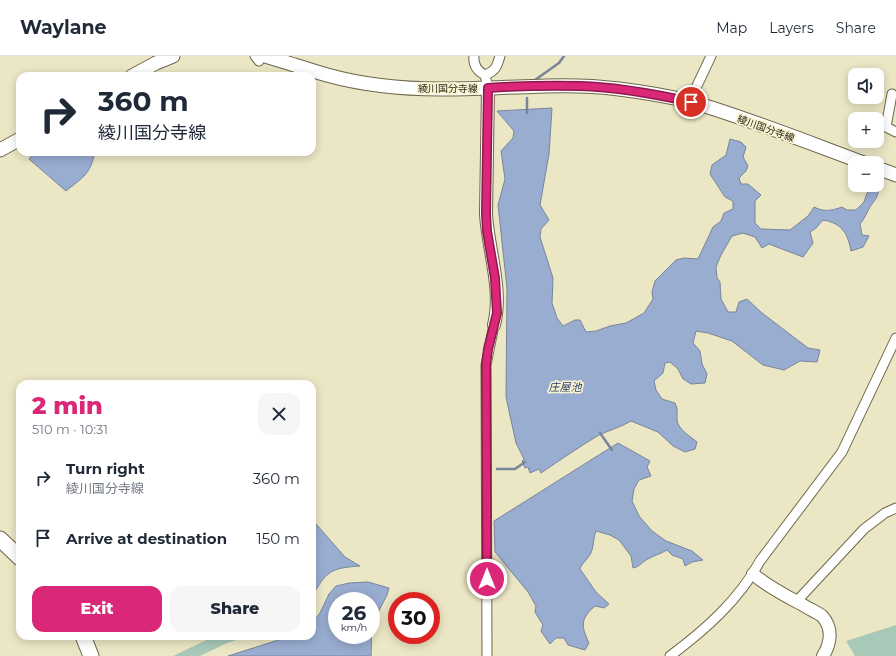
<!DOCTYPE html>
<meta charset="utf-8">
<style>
body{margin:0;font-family:Montserrat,"Noto Sans JP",sans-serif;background:#f6f6f7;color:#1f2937;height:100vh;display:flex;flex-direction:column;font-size:15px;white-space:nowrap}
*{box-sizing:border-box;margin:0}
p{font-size:13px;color:#747a83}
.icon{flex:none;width:22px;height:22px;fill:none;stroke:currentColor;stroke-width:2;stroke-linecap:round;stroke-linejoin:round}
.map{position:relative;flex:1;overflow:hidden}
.sheet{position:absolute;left:16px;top:324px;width:300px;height:260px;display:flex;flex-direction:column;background:#fff;border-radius:12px;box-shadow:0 2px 10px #0003}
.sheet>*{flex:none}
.top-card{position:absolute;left:16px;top:16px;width:300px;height:84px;border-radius:12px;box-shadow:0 2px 10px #0003;background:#fff;color:#1f2937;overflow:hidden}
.controls{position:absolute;left:848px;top:12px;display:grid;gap:8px}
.controls a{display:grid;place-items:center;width:36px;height:36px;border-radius:8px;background:#fff;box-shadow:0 2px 10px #0003;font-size:20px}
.speed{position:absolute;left:328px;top:536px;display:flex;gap:8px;font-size:20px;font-weight:700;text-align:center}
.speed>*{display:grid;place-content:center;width:52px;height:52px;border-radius:50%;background:#fff;box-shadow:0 2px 10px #0003;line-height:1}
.speed small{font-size:10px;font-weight:400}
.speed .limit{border:6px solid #d22;background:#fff;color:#111}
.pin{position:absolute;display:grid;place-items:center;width:34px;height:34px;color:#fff;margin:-17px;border:2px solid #fff;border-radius:50%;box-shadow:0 1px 4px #0007}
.me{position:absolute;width:44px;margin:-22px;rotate:0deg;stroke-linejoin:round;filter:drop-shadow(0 0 3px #0008)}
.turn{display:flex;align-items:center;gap:14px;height:84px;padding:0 16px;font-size:18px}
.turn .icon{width:52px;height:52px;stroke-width:2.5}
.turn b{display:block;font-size:28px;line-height:34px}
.round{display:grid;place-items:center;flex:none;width:42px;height:42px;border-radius:12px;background:#f6f6f7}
.head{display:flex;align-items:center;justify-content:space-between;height:68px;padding:0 16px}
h1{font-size:24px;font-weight:800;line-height:30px;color:#db2777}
.primary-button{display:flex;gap:8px;margin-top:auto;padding:8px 16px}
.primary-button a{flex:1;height:46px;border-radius:12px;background:#db2777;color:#fff;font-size:16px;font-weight:800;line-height:46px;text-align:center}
.primary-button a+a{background:#f6f6f7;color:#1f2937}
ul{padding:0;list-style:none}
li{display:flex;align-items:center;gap:12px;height:60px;padding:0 16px}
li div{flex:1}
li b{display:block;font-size:15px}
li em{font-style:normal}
header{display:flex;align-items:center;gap:24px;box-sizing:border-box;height:56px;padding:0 20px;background:#fff;border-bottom:1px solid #e0e1e3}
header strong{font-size:19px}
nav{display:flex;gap:22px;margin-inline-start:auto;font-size:14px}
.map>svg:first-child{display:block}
.green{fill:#a8c9b7}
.water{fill:#99add1;stroke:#78859b;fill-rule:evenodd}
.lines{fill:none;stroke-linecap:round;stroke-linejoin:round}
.stream{stroke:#78859b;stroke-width:2.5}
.minor-casing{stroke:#6d684a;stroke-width:11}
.tertiary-casing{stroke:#6d684a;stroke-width:14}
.secondary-casing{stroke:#6d684a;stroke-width:15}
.primary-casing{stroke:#6d684a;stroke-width:17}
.minor{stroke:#fff;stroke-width:9}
.tertiary{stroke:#fff;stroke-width:12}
.secondary{stroke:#fff;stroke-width:13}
.primary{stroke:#fff;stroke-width:15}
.route-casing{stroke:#8e194d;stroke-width:10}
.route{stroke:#db2777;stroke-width:7}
.labels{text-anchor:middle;stroke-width:3.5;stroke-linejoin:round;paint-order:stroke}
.street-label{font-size:10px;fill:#2c291d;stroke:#f9f3d1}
.water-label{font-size:11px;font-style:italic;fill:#28406f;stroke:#f9f3d1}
</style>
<header>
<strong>Waylane</strong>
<nav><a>Map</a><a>Layers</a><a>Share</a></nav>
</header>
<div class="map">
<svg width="896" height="600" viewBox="0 0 896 600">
<rect width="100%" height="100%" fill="#ebe6c4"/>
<g class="green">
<path d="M896 569V600H855L846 585Z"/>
<path d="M215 580H249L227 587 200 600H173Z"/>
</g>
<g class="water">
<path d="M552 52 549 98 540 149 549 164 541 173 540 181 553 222 552 247 557 262 563 270 575 264H580L586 276 596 275 610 270 626 267 644 257 653 243 652 236 655 225 676 204 684 202 698 203 713 171 721 165 724 157 733 153V145L725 141 710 118 712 109 726 99 730 83 741 86 746 91 743 101 748 110 746 115 739 122 741 128H748L761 139 755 145V167L761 173 790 174 808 160 814 151C824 156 831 155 842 151L847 154H856L864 146 867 137 873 132 879 134C876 145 875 143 870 151 866 158 865 162 860 168L862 179 869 180 863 191 851 195C848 178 842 167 823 164L816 172 810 176 813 187 803 201 769 188 762 192 755 181 743 177 732 180 721 199 716 211 717 222 720 226 721 243 728 256H736L739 246 747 243 762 257 808 292 820 294 817 306 800 305 784 314 763 309 732 285 708 277 696 275 693 287 700 295 702 308 707 318 705 327 691 328 683 323 678 313 670 306 665 307 663 317 654 325 656 334 662 343 675 347C678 353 677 356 677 363 677 373 690 380 697 386L695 393 685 396 673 390 658 376 631 365C621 371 610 374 599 379 579 391 560 404 541 417L539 413 530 417 528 411 525 412 522 405 524 403 516 387 506 341 507 232 498 149 505 123 501 95 513 82 514 75 497 55Z"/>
<path d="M35 96H95C90 119 83 121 66 135L29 103Z"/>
<path d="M618 387 650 405 647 411 651 420 639 424 634 433 632 445 639 460 652 475 666 485 692 495 703 504 692 506 685 510 683 503 672 499 667 494C660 498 653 500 646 504 641 507 639 511 633 512L631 500 619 484 610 479 596 475C593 482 594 488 592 494 590 502 582 506 580 513L596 536 609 548 604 552 595 550C580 563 581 570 589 587L585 594 568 589 564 582H556L550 588 541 575 543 569 535 556 536 550 528 536 495 496 494 465Z"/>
<path d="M312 466 316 468 345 501 360 510C331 512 326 515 312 541Z"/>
<path d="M368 526 389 532 387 539 372 568 371 600H228L291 580H312V567L320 557 329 538 336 530 349 527ZM337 545H371V579H337Z"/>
</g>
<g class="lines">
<g class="stream">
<path d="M535 24 559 7 564 0"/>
<path d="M527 57V42"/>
<path d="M600 377 612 394"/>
<path d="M497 413H515L525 406"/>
</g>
<g class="minor-casing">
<g id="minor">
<path d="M255 0 259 5"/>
<path d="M474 0C473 9 477 15 485 19L488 32"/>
<path d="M485 19C496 15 497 10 500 0"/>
<path d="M892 38 886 71 896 76"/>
<path d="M691 46 695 34 711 0"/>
<path d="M796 546 864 473 885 457 896 452"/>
<path d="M487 600 486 309 494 269"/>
<path d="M670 600C705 574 739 544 760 505L842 396 896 282"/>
</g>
</g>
<g class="tertiary-casing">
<g id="tertiary">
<path d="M488 32 486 158C488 194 503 233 494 269"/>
<path d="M753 518C768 531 786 540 803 549 809 553 817 556 822 560 833 572 831 587 823 600"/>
</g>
</g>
<g class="secondary-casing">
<g id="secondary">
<path d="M265 0C286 6 306 13 327 19 363 29 403 33 440 33 500 34 559 25 619 33 643 36 668 40 692 46 750 63 807 86 864 107"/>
<path d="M132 20 156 7 173 0"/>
<path d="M0 94 20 83"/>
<path d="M877 112 896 119"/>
</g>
</g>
<g class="primary-casing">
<g id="primary">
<path d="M0 483 20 502"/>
<path d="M83 580 91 600"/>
</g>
</g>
<use href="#minor" class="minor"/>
<use href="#tertiary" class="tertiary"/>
<use href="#secondary" class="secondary"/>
<use href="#primary" class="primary"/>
</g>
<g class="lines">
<g class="route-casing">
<path id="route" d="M487 523 486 309 488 293 497 257 495 222 487 175 486 158 488 32C519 30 549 29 580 30 617 31 655 38 691 46"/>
</g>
<use href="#route" class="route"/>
</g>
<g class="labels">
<g class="street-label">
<text x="448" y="36">綾川国分寺線</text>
<text transform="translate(766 72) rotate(20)" y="4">綾川国分寺線</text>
</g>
<g class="water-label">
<text x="565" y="335">庄屋池</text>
</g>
</g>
</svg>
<div class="controls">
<a><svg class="icon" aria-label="sound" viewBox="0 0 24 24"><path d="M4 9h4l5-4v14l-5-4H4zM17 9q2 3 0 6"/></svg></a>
<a>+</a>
<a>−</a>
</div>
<div class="speed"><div>26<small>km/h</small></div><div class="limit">30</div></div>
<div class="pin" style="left:691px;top:46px;background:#d93025"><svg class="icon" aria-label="arrive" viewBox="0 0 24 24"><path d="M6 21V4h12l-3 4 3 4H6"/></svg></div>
<svg class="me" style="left:487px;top:523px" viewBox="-20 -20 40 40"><circle r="17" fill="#db2777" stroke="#fff" stroke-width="3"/><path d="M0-11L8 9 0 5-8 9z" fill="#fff"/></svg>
<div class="top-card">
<div class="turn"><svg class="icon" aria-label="right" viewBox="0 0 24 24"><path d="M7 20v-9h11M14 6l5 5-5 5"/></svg><div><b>360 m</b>綾川国分寺線</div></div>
</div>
<section class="sheet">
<div class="head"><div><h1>2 min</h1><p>510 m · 10:31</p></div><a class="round"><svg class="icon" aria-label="close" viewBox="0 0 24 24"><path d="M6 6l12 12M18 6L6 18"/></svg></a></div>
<ul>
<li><svg class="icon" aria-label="right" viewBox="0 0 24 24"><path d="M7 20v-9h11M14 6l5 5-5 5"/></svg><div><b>Turn right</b><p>綾川国分寺線</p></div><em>360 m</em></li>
<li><svg class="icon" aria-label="arrive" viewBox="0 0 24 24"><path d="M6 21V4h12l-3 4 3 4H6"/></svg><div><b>Arrive at destination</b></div><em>150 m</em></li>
</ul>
<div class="primary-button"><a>Exit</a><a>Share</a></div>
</section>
</div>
